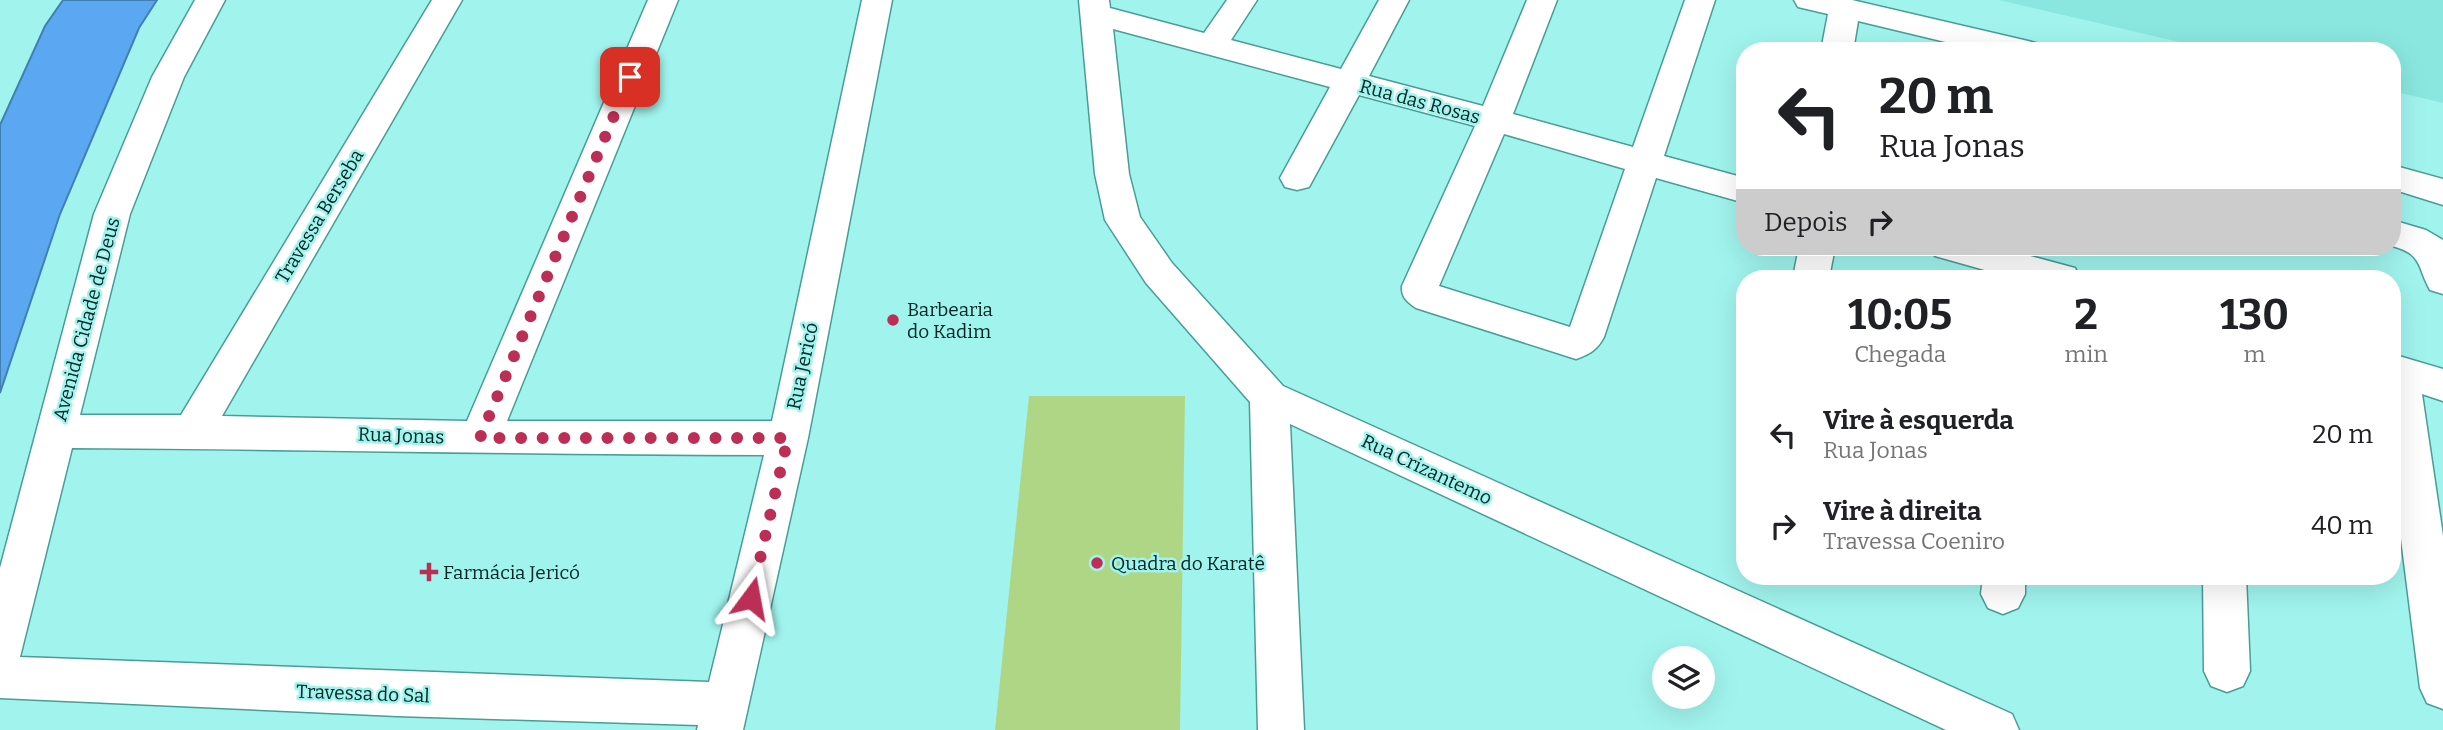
<!DOCTYPE html>
<html lang="pt">
<meta charset="utf-8">
<style>
body{margin:0;font-family:Bitter,serif;background:#f6f6f6;color:#202124;height:100vh;display:flex;flex-direction:column;font-size:26px;white-space:nowrap}
*{box-sizing:border-box;margin:0}
p{font-size:23px;color:#757577}
.icon{flex:none;width:38px;height:38px;fill:none;stroke:currentColor;stroke-width:2;stroke-linecap:round;stroke-linejoin:round}
.map{position:relative;flex:1;overflow:hidden}
.sheet{position:absolute;left:1736px;top:270px;width:665px;height:315px;display:flex;flex-direction:column;background:#fff;border-radius:28px;box-shadow:0 7px 28px #0002}
.sheet>*{flex:none}
.banner{position:absolute;left:1736px;top:42px;width:665px;height:214px;border-radius:28px;box-shadow:0 7px 28px #0002;background:#fff;color:#202124;overflow:hidden}
.fabs{position:absolute;left:1652px;top:646px;display:grid;gap:14px}
.fabs a{display:grid;place-items:center;width:63px;height:63px;border-radius:50%;background:#fff;box-shadow:0 7px 28px #0002;font-size:35px}
.pin{position:absolute;display:grid;place-items:center;width:60px;height:60px;color:#fff;margin:-30px;border-radius:14px;box-shadow:0 4px 10px #0006}
.me{position:absolute;width:77px;margin:-38px;rotate:13deg;stroke-linejoin:round;filter:drop-shadow(0 0 5px #0008)}
.turn{display:flex;align-items:center;gap:24px;height:147px;padding:0 28px;font-size:32px}
.turn .icon{width:91px;height:91px;stroke-width:2.5}
.turn b{display:block;font-size:49px;line-height:60px}
.then{display:flex;align-items:center;height:66px;padding:0 28px;background:#0003;gap:14px;font-size:26px}
.eta{display:flex;justify-content:space-evenly;align-items:center;height:119px;text-align:center}
.eta b{font-size:42px;font-weight:700;line-height:49px}
ul{padding:0;list-style:none}
li{display:flex;align-items:center;gap:21px;height:91px;padding:0 28px}
li div{flex:1}
li b{display:block;font-size:26px}
li em{font-style:normal}
.map>svg:first-child{display:block}
.built{fill:#8ae7e0}
.green{fill:#afd684}
.water{fill:#5ba7f1;stroke:#4080b3;stroke-width:2}
.lines{fill:none;stroke-linecap:round;stroke-linejoin:round}
.minor-casing{stroke:#499d97;stroke-width:3}
.minor{fill:#fff;fill-rule:evenodd}
.route{stroke:#bd2e56;stroke-width:12;stroke-dasharray:0 21.6}
.poi-dot{fill:#bd2e56;stroke:#a1f4ee;stroke-width:2.5}
.labels{text-anchor:middle;stroke-width:5;stroke-linejoin:round;paint-order:stroke}
.street-label{font-size:19px;fill:#002422;stroke:#a1f4ee}
.poi-label{font-size:19px;fill:#002422;stroke:#a1f4ee;text-anchor:start}
</style>
<div class="map">
<svg width="2443" height="730" viewBox="0 0 2443 730">
<rect width="100%" height="100%" fill="#a1f4ee"/>
<path class="built" d="M1999 0H2443V103L2392 91V51H2218Z"/>
<path class="green" d="M1029 396H1185L1180 730H995Z"/>
<path class="water" d="M63 0H157L139 28 60 214 0 393V125L45 26Z"/>
<g class="lines">
<g class="minor-casing">
<g id="minor">
<path d="M195 0H225L184 77 130 214 80 415H181L432 0H462L222 416 467 421 648 0H678L507 421H772L862 0H892L808 438 743 730H697L698 725 397 716 0 698V568L94 214 152 77ZM72 448C303 449 533 455 764 455L709 682 20 657Z"/>
<path d="M1079 0H1109L1110 8 1204 33 1227 0H1257L1231 40 1341 69 1379 0H1409L1369 76 1483 106 1527 0H1557L1513 114 1633 147 1685 0H1715L1664 156 1745 178V203L1656 178 1604 337C1597 350 1590 354 1576 359L1416 308C1407 302 1401 297 1402 286L1475 126 1359 95 1309 187 1297 190 1285 187 1280 178 1330 87 1113 29 1129 174 1140 217 1172 263 1283 386 2012 714 2019 730H1946L1290 424 1304 730H1258L1250 402 1146 283 1105 220 1095 174ZM1504 134 1625 169 1570 327 1439 286Z"/>
<path d="M1794 0H1852L2028 41 2039 44 2044 51H1983L1858 21 1853 51H1821L1828 14 1798 7Z"/>
<path d="M2392 165 2443 179V205L2392 189Z"/>
<path d="M2392 220 2426 230 2443 240V294L2430 290C2417 267 2423 254 2392 246Z"/>
<path d="M1799 247H1835L1829 278H1793Z"/>
<path d="M1930 247H1997L2075 268 2080 278H2013L1935 256Z"/>
<path d="M2392 354 2443 369V401L2422 394 2443 536V709L2427 703 2420 688 2392 468Z"/>
<path d="M1983 576H2025V594L2018 608 2003 614 1988 608 1981 594Z"/>
<path d="M2203 576H2246L2250 671 2243 686 2227 692 2211 686 2204 671Z"/>
</g>
</g>
<use href="#minor" class="minor"/>
</g>
<g class="lines">
<path class="route" d="M630 77 480 438H788L751 598"/>
</g>
<g class="poi-dot">
<circle cx="893" cy="320" r="7"/>
<circle cx="1097" cy="563" r="7"/>
<path d="M425.5 561.5h7v7h7v7h-7v7h-7v-7h-7v-7h7z"/>
</g>
<g class="labels">
<g class="street-label">
<text transform="translate(1420 101) rotate(15)" y="7">Rua das Rosas</text>
<text transform="translate(319 216) rotate(-59)" y="7">Travessa Berseba</text>
<text transform="translate(86 319) rotate(-75)" y="7">Avenida Cidade de Deus</text>
<text transform="translate(802 366) rotate(-78)" y="7">Rua Jericó</text>
<text transform="translate(401 435) rotate(2)" y="7">Rua Jonas</text>
<text transform="translate(1427 469) rotate(25)" y="7">Rua Crizantemo</text>
<text transform="translate(363 693) rotate(2)" y="7">Travessa do Sal</text>
</g>
<g class="poi-label">
<text x="907" y="316">Barbearia<tspan x="907" dy="22">do Kadim</tspan></text>
<text x="1111" y="570">Quadra do Karatê</text>
<text x="443" y="579">Farmácia Jericó</text>
</g>
</g>
</svg>
<div class="fabs">
<a><svg class="icon" aria-label="layers" viewBox="0 0 24 24"><path d="M12 4l9 5-9 5-9-5zM3 14l9 5 9-5"/></svg></a>
</div>
<div class="pin" style="left:630px;top:77px;background:#d93025"><svg class="icon" aria-label="arrive" viewBox="0 0 24 24"><path d="M6 21V4h12l-3 4 3 4H6"/></svg></div>
<svg class="me" style="left:751px;top:598px" viewBox="-20 -20 40 40"><path d="M0-17L14 15 0 8-14 15z" fill="#bd2e56" stroke="#fff" stroke-width="4"/></svg>
<div class="banner">
<div class="turn"><svg class="icon" aria-label="left" viewBox="0 0 24 24"><path d="M17 20v-9H6M10 6l-5 5 5 5"/></svg><div><b>20 m</b>Rua Jonas</div></div>
<div class="then">Depois<svg class="icon" aria-label="right" viewBox="0 0 24 24"><path d="M7 20v-9h11M14 6l5 5-5 5"/></svg></div>
</div>
<section class="sheet">
<div class="eta">
<div><b>10:05</b><p>Chegada</p></div>
<div><b>2</b><p>min</p></div>
<div><b>130</b><p>m</p></div>
</div>
<ul>
<li><svg class="icon" aria-label="left" viewBox="0 0 24 24"><path d="M17 20v-9H6M10 6l-5 5 5 5"/></svg><div><b>Vire à esquerda</b><p>Rua Jonas</p></div><em>20 m</em></li>
<li><svg class="icon" aria-label="right" viewBox="0 0 24 24"><path d="M7 20v-9h11M14 6l5 5-5 5"/></svg><div><b>Vire à direita</b><p>Travessa Coeniro</p></div><em>40 m</em></li>
</ul>
</section>
</div>
